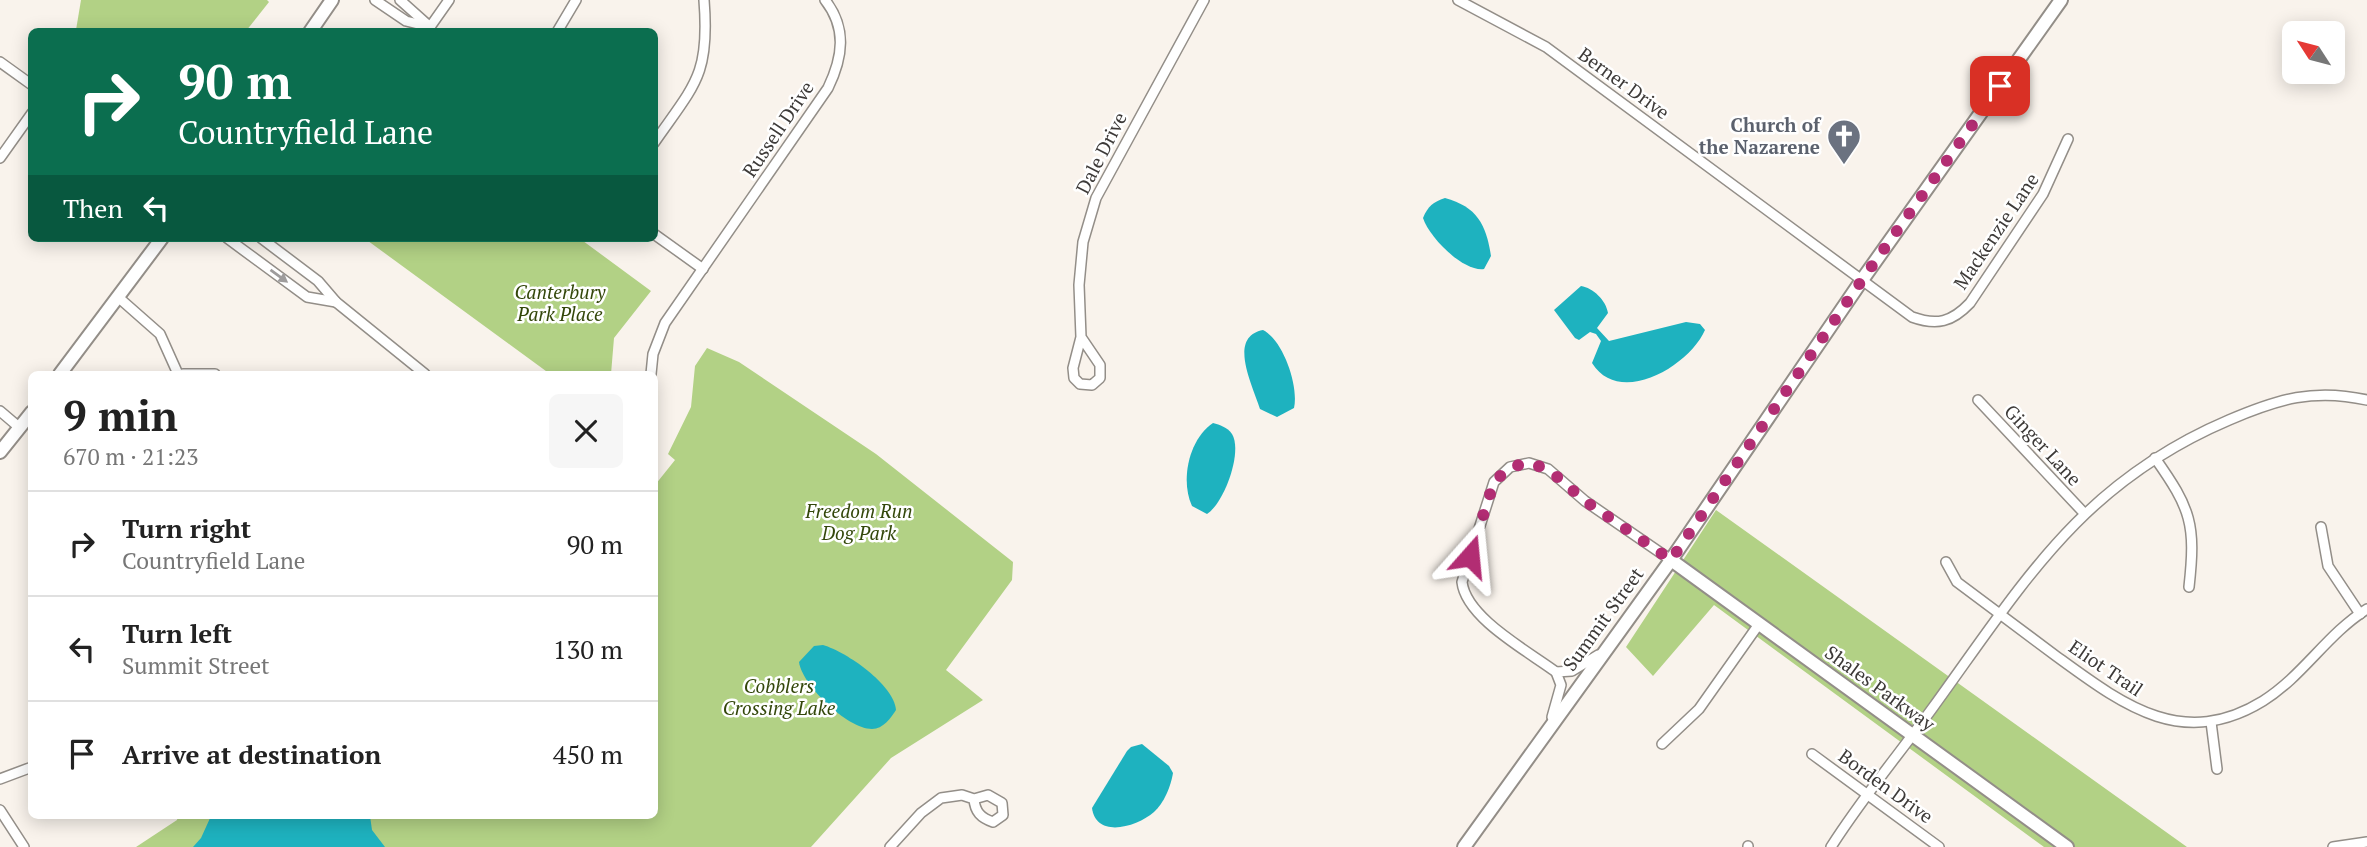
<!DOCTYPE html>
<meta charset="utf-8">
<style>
body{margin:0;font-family:"PT Serif",serif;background:#f6f6f6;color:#222;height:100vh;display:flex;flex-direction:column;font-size:26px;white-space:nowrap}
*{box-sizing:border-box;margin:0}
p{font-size:23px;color:#767676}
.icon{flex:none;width:38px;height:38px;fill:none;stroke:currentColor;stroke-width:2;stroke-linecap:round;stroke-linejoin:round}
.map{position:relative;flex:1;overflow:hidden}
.sheet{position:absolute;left:28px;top:371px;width:630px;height:448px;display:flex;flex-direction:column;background:#fff;border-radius:10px;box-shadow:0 4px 18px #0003}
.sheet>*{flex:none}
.hud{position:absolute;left:28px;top:28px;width:630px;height:214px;border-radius:10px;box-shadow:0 4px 18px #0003;background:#0b6e4f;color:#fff;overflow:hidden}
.needle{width:46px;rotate:306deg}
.tools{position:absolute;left:2282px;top:21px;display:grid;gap:14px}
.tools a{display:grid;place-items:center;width:63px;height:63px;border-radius:10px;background:#fff;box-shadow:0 4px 18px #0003;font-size:35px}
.pin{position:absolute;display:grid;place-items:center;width:60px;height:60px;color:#fff;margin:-30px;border-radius:14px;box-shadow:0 4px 10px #0006}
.me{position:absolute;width:77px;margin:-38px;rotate:18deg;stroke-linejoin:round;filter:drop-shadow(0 0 5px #0008)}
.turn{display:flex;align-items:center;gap:24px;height:147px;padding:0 35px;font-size:32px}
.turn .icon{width:91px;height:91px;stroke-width:2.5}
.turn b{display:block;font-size:49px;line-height:60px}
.then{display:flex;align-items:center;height:66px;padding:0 35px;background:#0003;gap:14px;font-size:26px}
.round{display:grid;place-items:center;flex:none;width:74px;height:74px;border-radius:10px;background:#f6f6f6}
.headline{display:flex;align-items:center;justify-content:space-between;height:119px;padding:0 35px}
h1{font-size:42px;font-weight:600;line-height:52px}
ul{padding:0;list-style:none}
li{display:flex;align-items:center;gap:21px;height:105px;padding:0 35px;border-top:2px solid #e0e0e0}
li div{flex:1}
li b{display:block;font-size:26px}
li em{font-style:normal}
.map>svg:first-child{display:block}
.green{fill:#b2d185}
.water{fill:#1eb2bf}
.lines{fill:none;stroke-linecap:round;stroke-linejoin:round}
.street-casing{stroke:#938e88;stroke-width:12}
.secondary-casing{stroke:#938e88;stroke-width:16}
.street{stroke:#fff;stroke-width:9}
.secondary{stroke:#fff;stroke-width:12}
.oneway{fill:#9e9c9c}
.route{stroke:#b22d73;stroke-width:12;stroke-dasharray:0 21.6}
.labels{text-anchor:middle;stroke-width:5;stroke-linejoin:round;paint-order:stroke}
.street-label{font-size:19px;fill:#3d3a38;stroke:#fff}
.worship-label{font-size:19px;font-weight:bold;fill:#5b616d;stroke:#fff;text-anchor:end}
.park-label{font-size:19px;font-style:italic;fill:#33470a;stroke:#fff}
</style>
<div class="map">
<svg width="2367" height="847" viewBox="0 0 2367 847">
<rect width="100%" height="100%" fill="#f9f3ec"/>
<g class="green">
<path d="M81 0H267L269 2 246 31H79L76 30Z"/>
<path d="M364 238H579L651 291 614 338 611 374H550Z"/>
<path d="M707 348 739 362 876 454 1013 562 1012 580 946 670 983 700 891 758 811 847H136L177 820 178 816H654L655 485 675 460 668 454 691 407 695 366Z"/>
<path d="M1716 510 2187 847H2044L1714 605 1653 676 1626 647Z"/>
</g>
<g class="water">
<path d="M1445 198C1477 207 1486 224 1491 256L1484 269C1463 272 1429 237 1423 218 1428 206 1433 202 1445 198Z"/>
<path d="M1581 286C1593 288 1606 300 1608 313L1597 328 1609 341 1686 322 1700 324 1705 330C1690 365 1620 408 1592 363L1601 341 1596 334 1590 332 1579 340 1575 338 1554 310Z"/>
<path d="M1263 330C1283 340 1299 386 1294 408L1277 417 1260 409C1253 386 1227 337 1263 330Z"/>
<path d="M1213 423C1220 425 1227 427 1232 434 1243 452 1224 503 1207 514L1192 506C1180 480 1189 439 1213 423Z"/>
<path d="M823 645C847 652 894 685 896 710 891 718 883 729 872 729 847 729 802 685 799 662L814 646Z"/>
<path d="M1142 744 1169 766 1173 773C1171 786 1164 803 1154 812 1137 827 1096 839 1092 808L1127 751 1131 747Z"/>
<path d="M211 816H370L372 830 385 847H193L201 838Z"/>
</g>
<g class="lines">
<g class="street-casing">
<g id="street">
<path d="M375 0 406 21 430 27"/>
<path d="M400 0 428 25"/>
<path d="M1458 0 1546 47 1912 317C1937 326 1952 322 1970 303L2043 194 2068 139"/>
<path d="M430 27 449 0"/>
<path d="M557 32 576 0"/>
<path d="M0 62 32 85"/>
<path d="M654 143C695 84 710 75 704 0"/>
<path d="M0 158 32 113"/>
<path d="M654 234 703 269"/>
<path d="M227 238 307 297 336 302"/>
<path d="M261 238 318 281 336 302 425 374"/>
<path d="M118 297 160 334 178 374"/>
<path d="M1081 337 1100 365V378L1092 385 1080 384 1074 378 1073 368 1081 337 1079 285 1083 242 1096 198 1204 0"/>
<path d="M183 374H215"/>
<path d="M651 374 653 354 665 323 828 88C843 57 847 28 825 0"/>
<path d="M1978 400 2084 513"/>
<path d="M0 411 20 428"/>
<path d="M2155 458C2191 509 2196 524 2189 587"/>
<path d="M2321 527 2328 566 2360 614"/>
<path d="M1946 562 1957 582C1990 607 2023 631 2056 656 2122 704 2182 751 2263 701 2303 676 2327 634 2367 609"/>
<path d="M1556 672C1528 651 1466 618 1462 582L1494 482 1510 467 1529 463 1548 469 1585 501 1671 560"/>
<path d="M1552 717 1561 685 1556 672 1572 671 1598 655"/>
<path d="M2211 722 2217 769"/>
<path d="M1662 744 1699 709 1759 624"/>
<path d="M1812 754 1939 847"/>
<path d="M0 779 32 767"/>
<path d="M0 810 24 847"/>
<path d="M1748 846V847"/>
<path d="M890 847 921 813 941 798 962 795 974 799 988 795 1002 803 1003 815 993 822C981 818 975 812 974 799"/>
<path d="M1831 847C1862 798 1900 753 1934 706 2024 582 2081 483 2229 420 2278 399 2314 388 2367 400"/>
<path d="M2333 847 2367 842"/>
</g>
</g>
<g class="secondary-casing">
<g id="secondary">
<path d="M310 32 332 0"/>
<path d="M60 374 162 238"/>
<path d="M0 452 32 412"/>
<path d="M1671 560 2067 847"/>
<path d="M1464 847 1671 560 1862 280 2061 0"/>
</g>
</g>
<use href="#street" class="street"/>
<use href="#secondary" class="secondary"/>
</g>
<defs><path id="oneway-solid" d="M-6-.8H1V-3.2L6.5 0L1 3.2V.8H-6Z" transform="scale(1.75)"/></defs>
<use class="oneway" href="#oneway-solid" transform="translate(279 276) rotate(36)"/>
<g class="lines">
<path class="route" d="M1470 556 1494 482 1510 467 1529 463 1548 469 1585 501 1671 560 1862 280 2000 86"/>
</g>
<defs>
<g id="church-pin" transform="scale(1.75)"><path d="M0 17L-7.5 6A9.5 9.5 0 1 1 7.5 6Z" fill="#6b7280" stroke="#fff"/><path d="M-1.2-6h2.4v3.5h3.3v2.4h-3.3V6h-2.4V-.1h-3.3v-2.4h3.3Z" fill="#fff"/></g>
</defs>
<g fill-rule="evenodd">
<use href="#church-pin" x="1844" y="136"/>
</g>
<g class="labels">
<g class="street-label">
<text transform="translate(1624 83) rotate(36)" y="7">Berner Drive</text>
<text transform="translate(778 129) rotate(-56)" y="7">Russell Drive</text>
<text transform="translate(1101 153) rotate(-63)" y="7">Dale Drive</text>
<text transform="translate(1996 231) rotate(-56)" y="7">Mackenzie Lane</text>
<text transform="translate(2043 445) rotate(47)" y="7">Ginger Lane</text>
<text transform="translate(1603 619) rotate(-54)" y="7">Summit Street</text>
<text transform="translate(2106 668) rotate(34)" y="7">Eliot Trail</text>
<text transform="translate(1880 688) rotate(36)" y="7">Shales Parkway</text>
<text transform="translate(1886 786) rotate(36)" y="7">Borden Drive</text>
</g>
<g class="worship-label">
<text x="1820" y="132">Church of<tspan x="1820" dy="22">the Nazarene</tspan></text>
</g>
<g class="park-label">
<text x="560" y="299">Canterbury<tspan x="560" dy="22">Park Place</tspan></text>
<text x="859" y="518">Freedom Run<tspan x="859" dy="22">Dog Park</tspan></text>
<text x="779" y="693">Cobblers<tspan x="779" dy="22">Crossing Lake</tspan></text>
</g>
</g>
</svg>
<div class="tools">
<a><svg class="needle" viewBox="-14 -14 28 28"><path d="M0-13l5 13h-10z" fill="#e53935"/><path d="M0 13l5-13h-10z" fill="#767676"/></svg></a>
</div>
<div class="pin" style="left:2000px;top:86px;background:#d93025"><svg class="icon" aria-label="arrive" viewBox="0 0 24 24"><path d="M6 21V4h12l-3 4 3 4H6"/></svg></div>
<svg class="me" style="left:1470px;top:556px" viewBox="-20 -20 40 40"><path d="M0-17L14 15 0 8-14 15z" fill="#b22d73" stroke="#fff" stroke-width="4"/></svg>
<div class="hud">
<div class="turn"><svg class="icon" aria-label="right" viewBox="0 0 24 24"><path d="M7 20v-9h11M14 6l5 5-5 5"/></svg><div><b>90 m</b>Countryfield Lane</div></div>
<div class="then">Then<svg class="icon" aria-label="left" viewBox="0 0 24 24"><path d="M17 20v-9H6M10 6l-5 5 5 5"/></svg></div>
</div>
<section class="sheet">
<div class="headline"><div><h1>9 min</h1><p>670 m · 21:23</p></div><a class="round"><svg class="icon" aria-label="close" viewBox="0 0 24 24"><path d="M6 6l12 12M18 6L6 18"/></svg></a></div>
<ul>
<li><svg class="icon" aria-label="right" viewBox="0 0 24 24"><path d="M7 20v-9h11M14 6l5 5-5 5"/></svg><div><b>Turn right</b><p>Countryfield Lane</p></div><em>90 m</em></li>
<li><svg class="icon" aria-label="left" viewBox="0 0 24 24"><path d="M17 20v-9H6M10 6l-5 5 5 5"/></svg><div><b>Turn left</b><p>Summit Street</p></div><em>130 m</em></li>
<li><svg class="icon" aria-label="arrive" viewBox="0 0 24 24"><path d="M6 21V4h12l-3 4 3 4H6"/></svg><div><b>Arrive at destination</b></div><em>450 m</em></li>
</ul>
</section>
</div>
